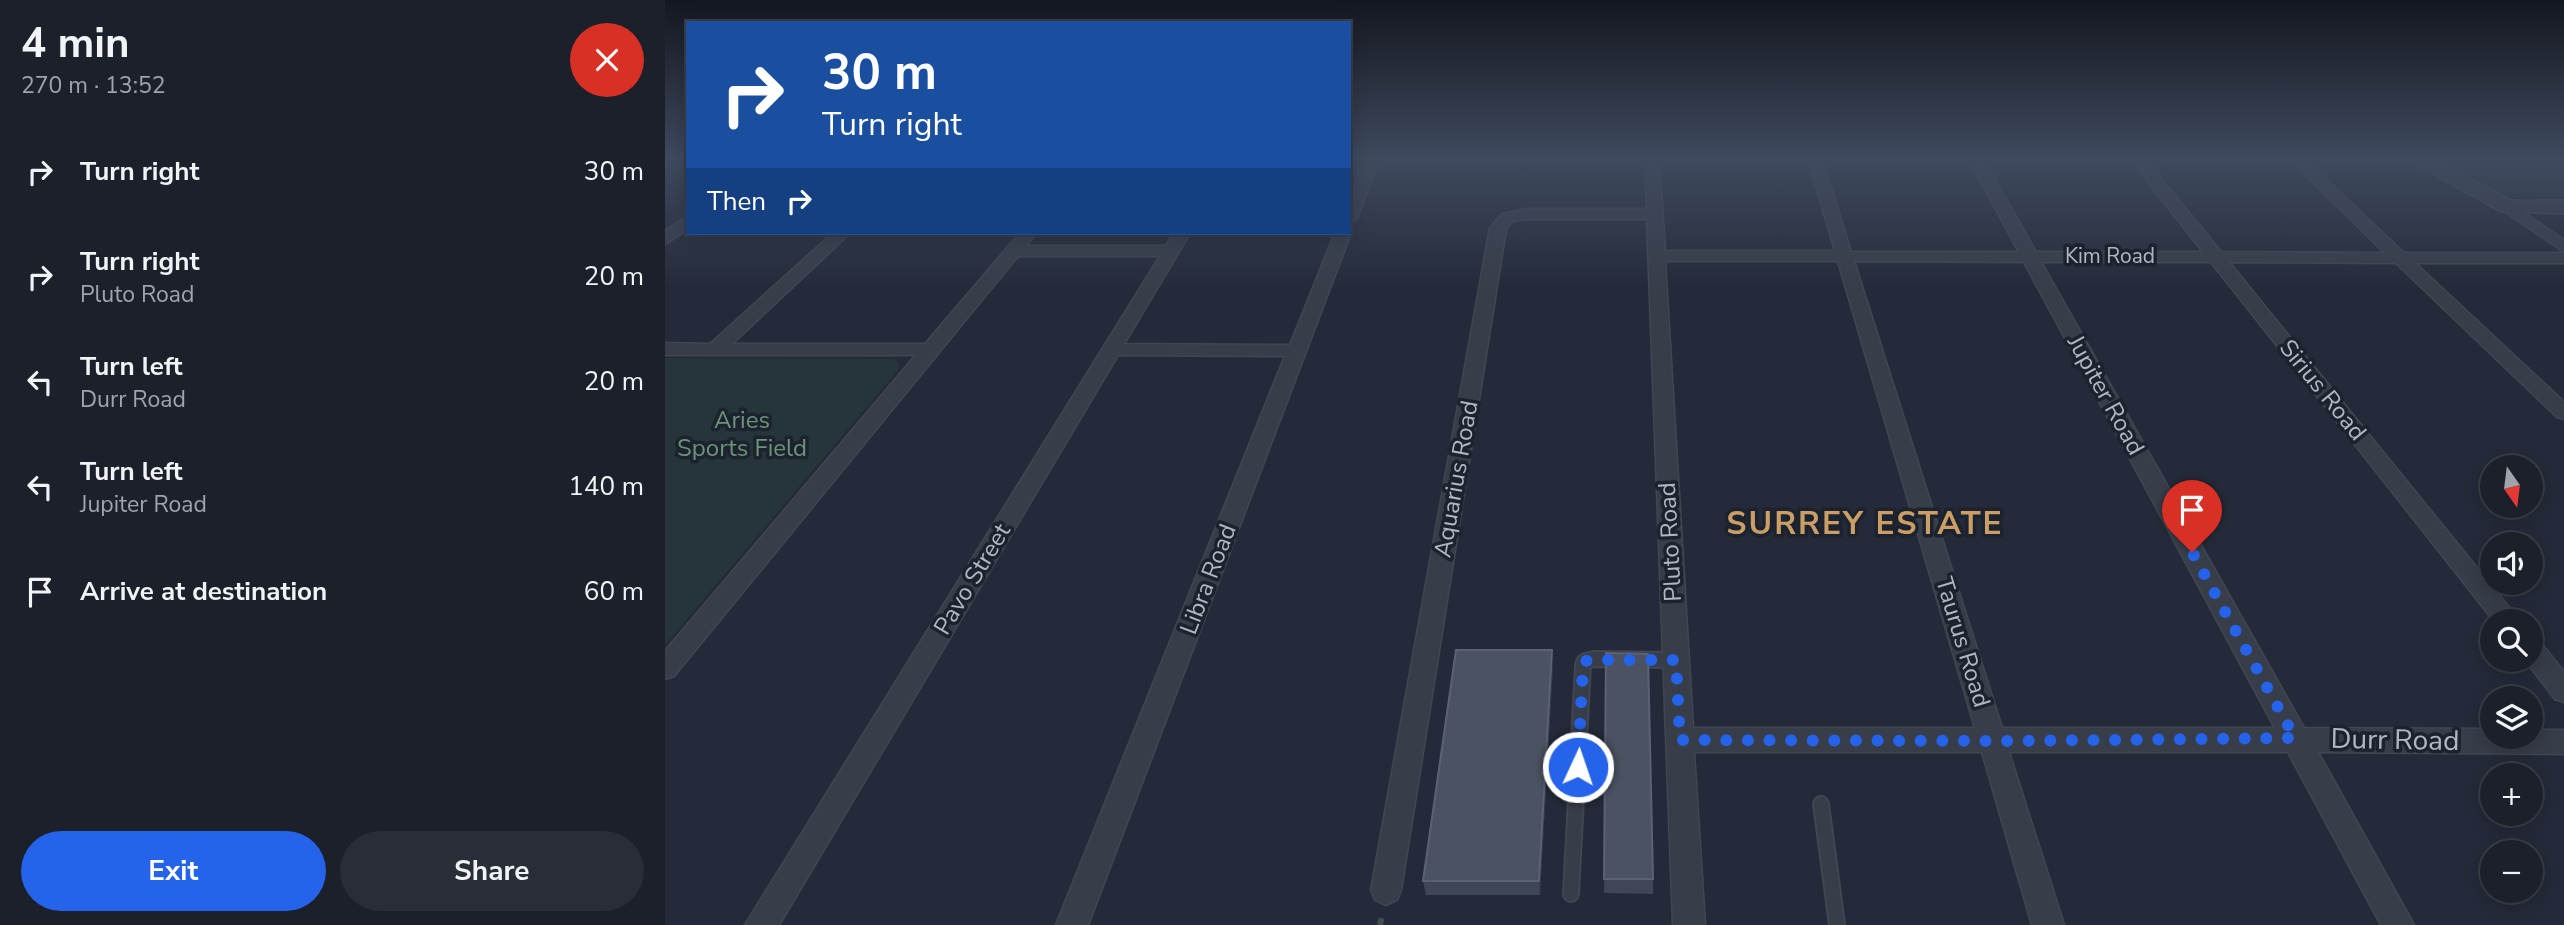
<!DOCTYPE html>
<meta charset="utf-8">
<style>
body{margin:0;font-family:"Nunito Sans",sans-serif;background:#282d37;color:#f1f3f6;height:100vh;display:flex;flex-direction:column;font-size:26px;white-space:nowrap}
*{box-sizing:border-box;margin:0}
p{font-size:23px;color:#a0a3a9}
.icon{flex:none;width:38px;height:38px;fill:none;stroke:currentColor;stroke-width:2;stroke-linecap:round;stroke-linejoin:round}
.map{position:relative;flex:1;overflow:hidden}
.side{display:flex;flex-direction:column;background:#1b202b;width:665px}
.side>*{flex:none}
.guide{position:absolute;left:21px;top:21px;width:665px;height:214px;border-radius:0px;box-shadow:0 4px 18px #0003,0 0 0 2px #393e47;background:#1a4fa0;color:#fff;overflow:hidden}
.needle{width:46px;rotate:166deg}
.fabs{position:absolute;left:1815px;top:455px;display:grid;gap:14px}
.fabs a{display:grid;place-items:center;width:63px;height:63px;border-radius:50%;background:#1b202b;box-shadow:0 4px 18px #0003,0 0 0 2px #393e47;font-size:35px}
.pin{position:absolute;display:grid;place-items:center;width:60px;height:60px;color:#fff;margin:-72px -30px;border-radius:50% 50% 50% 0;rotate:-45deg;box-shadow:0 0 7px #0007}
.pin .icon{rotate:45deg}
.me{position:absolute;width:77px;margin:-38px;rotate:3deg;stroke-linejoin:round;filter:drop-shadow(0 0 5px #0008)}
.turn{display:flex;align-items:center;gap:24px;height:147px;padding:0 21px;font-size:32px}
.turn .icon{width:91px;height:91px;stroke-width:2.5}
.turn b{display:block;font-size:49px;line-height:60px}
.then{display:flex;align-items:center;height:66px;padding:0 21px;background:#0003;gap:14px;font-size:26px}
.round{display:grid;place-items:center;flex:none;width:74px;height:74px;border-radius:37px;background:#282d37}
.summary{display:flex;align-items:center;justify-content:space-between;height:119px;padding:0 21px}
h1{font-size:42px;font-weight:700;line-height:52px}
.action{display:flex;gap:14px;margin-top:auto;padding:14px 21px}
.action a{flex:1;height:80px;border-radius:42px;background:#2563eb;color:#fff;font-size:28px;font-weight:700;line-height:80px;text-align:center}
.action a+a{background:#282d37;color:#f1f3f6}
ul{padding:0;list-style:none}
li{display:flex;align-items:center;gap:21px;height:105px;padding:0 21px}
li div{flex:1}
li b{display:block;font-size:26px}
li em{font-style:normal}
main{display:flex;flex:1;min-height:0}
.map>svg:first-child{display:block}
.green{fill:#26353a}
.lines{fill:none;stroke-linecap:round;stroke-linejoin:round}
.service-casing{stroke:#404652;stroke-width:18}
.minor-casing{stroke:#404652;stroke-width:3}
.tertiary-casing{stroke:#404652;stroke-width:4}
.path{stroke:#3e4e52;stroke-width:6;stroke-dasharray:7 7;stroke-linecap:butt}
.service{stroke:#373d49;stroke-width:14}
.minor{fill:#373d49;fill-rule:evenodd}
.tertiary{fill:#373d49;fill-rule:evenodd}
.wall{fill:#3f4657}
.shaded-wall{fill:#2f3646}
.building{fill:#4b5363;stroke:#5b6272;stroke-width:2}
.route{stroke:#2563eb;stroke-width:12;stroke-dasharray:0 21.6}
.labels{text-anchor:middle;stroke-width:7;stroke-linejoin:round;paint-order:stroke}
.far-street-label{font-size:21px;fill:#b2b7c5;stroke:#1c222e}
.street-label{font-size:24px;fill:#b2b7c5;stroke:#1c222e}
.park-label{font-size:24px;fill:#6b9479;stroke:#1c222e}
.near-street-label{font-size:28px;fill:#b2b7c5;stroke:#1c222e}
.district-label{font-size:32px;font-weight:bold;letter-spacing:2px;fill:#cb9e67;stroke:#1c222e}
</style>
<main>
<section class="side">
<div class="summary"><div><h1>4 min</h1><p>270 m · 13:52</p></div><a class="round" style="background:#d93025;color:#fff"><svg class="icon" aria-label="close" viewBox="0 0 24 24"><path d="M6 6l12 12M18 6L6 18"/></svg></a></div>
<ul>
<li><svg class="icon" aria-label="right" viewBox="0 0 24 24"><path d="M7 20v-9h11M14 6l5 5-5 5"/></svg><div><b>Turn right</b></div><em>30 m</em></li>
<li><svg class="icon" aria-label="right" viewBox="0 0 24 24"><path d="M7 20v-9h11M14 6l5 5-5 5"/></svg><div><b>Turn right</b><p>Pluto Road</p></div><em>20 m</em></li>
<li><svg class="icon" aria-label="left" viewBox="0 0 24 24"><path d="M17 20v-9H6M10 6l-5 5 5 5"/></svg><div><b>Turn left</b><p>Durr Road</p></div><em>20 m</em></li>
<li><svg class="icon" aria-label="left" viewBox="0 0 24 24"><path d="M17 20v-9H6M10 6l-5 5 5 5"/></svg><div><b>Turn left</b><p>Jupiter Road</p></div><em>140 m</em></li>
<li><svg class="icon" aria-label="arrive" viewBox="0 0 24 24"><path d="M6 21V4h12l-3 4 3 4H6"/></svg><div><b>Arrive at destination</b></div><em>60 m</em></li>
</ul>
<div class="action"><a>Exit</a><a>Share</a></div>
</section>
<div class="map">
<svg width="1899" height="925" viewBox="0 0 1899 925">
<rect width="100%" height="100%" fill="#242a39"/>
<g class="green">
<path d="M1767 159H1899V198L1835 194Z"/>
<path d="M0 358 229 359 235 364 233 370 0 645Z"/>
</g>
<g class="lines">
<g class="service-casing">
<g id="service">
<path d="M1156 804 1172 925"/>
<path d="M906 894 918 665 920 661 929 659 1011 660"/>
</g>
</g>
<g class="minor-casing">
<g id="minor">
<path d="M700 159H714L692 218 684 223V198Z"/>
<path d="M980 159H994L1000 251H1170L1143 159H1157L1186 252H1354L1304 159H1318L1371 252H1538L1465 159H1480L1556 252 1720 253 1624 159H1639L1739 253H1899V263H1750L1899 402V419L1892 417 1731 263 1564 262 1855 621H1829L1546 262H1376L1639 728 1827 729V737H1866V730H1899V754L1653 752 1749 925H1716L1623 752H1344L1399 925H1367L1317 752H1029L1040 925H1008L982 219H862L847 221 841 229 736 890 732 900 721 905 710 900 706 890 825 228 837 214 862 209H982ZM1000 261H1173L1310 728H1028ZM1189 261 1359 262 1610 728H1337Z"/>
<path d="M1843 202 1899 240V252L1838 210 1835 207 1838 204Z"/>
<path d="M23 216V229L0 244V231Z"/>
<path d="M684 231 686 233 423 925H391L620 356 453 355 114 925H80L495 256H353L9 676 0 679V651L251 355H0V343L45 344 168 233H185L67 344H260L355 233H371L361 246H501L509 233H525L459 344 625 345 670 233H684Z"/>
<path d="M1866 639 1875 642 1899 672V702L1890 699 1860 660H1866Z"/>
</g>
</g>
<g class="tertiary-casing">
<path id="tertiary" d="M1743 159H1766L1847 201H1899V213L1836 211Z"/>
</g>
<path class="path" d="M715 925 718 912"/>
<use href="#service" class="service"/>
<use href="#minor" class="minor"/>
<use href="#tertiary" class="tertiary"/>
</g>
<g class="wall">
<path d="M941 653 988 879V894L939 893Z"/>
<path d="M888 666 875 895H761L758 881Z"/>
</g>
<path class="shaded-wall" d="M887 650 888 666 875 895 874 881Z"/>
<g class="building">
<path d="M791 650H887L874 881H758Z"/>
<path d="M941 653 983 654 988 879H939Z"/>
</g>
<linearGradient id="sky" x2="0" y2="1"><stop stop-color="#14171f"/><stop offset="0.55" stop-color="#3f4a5f"/><stop offset="1" stop-color="#3f4a5f" stop-opacity="0"/></linearGradient>
<rect width="1899" height="289" fill="url(#sky)"/>
<g class="lines">
<path class="route" d="M913 767 918 666 920 661 929 660H1011L1015 740 1346 741 1630 738 1527 552"/>
</g>
<g class="labels">
<g class="far-street-label">
<text x="1445" y="263">Kim Road</text>
</g>
<g class="street-label">
<text transform="translate(1658 390) rotate(51)" y="8">Sirius Road</text>
<text transform="translate(1441 395) rotate(61)" y="8">Jupiter Road</text>
<text transform="translate(791 479) rotate(-80)" y="8">Aquarius Road</text>
<text transform="translate(1005 542) rotate(-93)" y="8">Pluto Road</text>
<text transform="translate(307 579) rotate(-59)" y="8">Pavo Street</text>
<text transform="translate(543 579) rotate(-69)" y="8">Libra Road</text>
<text transform="translate(1298 642) rotate(73)" y="8">Taurus Road</text>
</g>
<g class="park-label">
<text x="77" y="428">Aries<tspan x="77" dy="28">Sports Field</tspan></text>
</g>
<g class="near-street-label">
<text transform="translate(1730 739) rotate(1)" y="10">Durr Road</text>
</g>
<g class="district-label">
<text x="1200" y="534">SURREY ESTATE</text>
</g>
</g>
</svg>
<div class="fabs">
<a><svg class="needle" viewBox="-14 -14 28 28"><path d="M0-13l5 13h-10z" fill="#e53935"/><path d="M0 13l5-13h-10z" fill="#a0a3a9"/></svg></a>
<a><svg class="icon" aria-label="sound" viewBox="0 0 24 24"><path d="M4 9h4l5-4v14l-5-4H4zM17 9q2 3 0 6"/></svg></a>
<a><svg class="icon" aria-label="search" viewBox="0 0 24 24"><circle cx="10" cy="10" r="6"/><path d="M15 15l6 6"/></svg></a>
<a><svg class="icon" aria-label="layers" viewBox="0 0 24 24"><path d="M12 4l9 5-9 5-9-5zM3 14l9 5 9-5"/></svg></a>
<a>+</a>
<a>−</a>
</div>
<div class="pin" style="left:1527px;top:552px;background:#d93025"><svg class="icon" aria-label="arrive" viewBox="0 0 24 24"><path d="M6 21V4h12l-3 4 3 4H6"/></svg></div>
<svg class="me" style="left:913px;top:767px" viewBox="-20 -20 40 40"><circle r="17" fill="#2563eb" stroke="#fff" stroke-width="3"/><path d="M0-11L8 9 0 5-8 9z" fill="#fff"/></svg>
<div class="guide">
<div class="turn"><svg class="icon" aria-label="right" viewBox="0 0 24 24"><path d="M7 20v-9h11M14 6l5 5-5 5"/></svg><div><b>30 m</b>Turn right</div></div>
<div class="then">Then<svg class="icon" aria-label="right" viewBox="0 0 24 24"><path d="M7 20v-9h11M14 6l5 5-5 5"/></svg></div>
</div>
</div>
</main>
